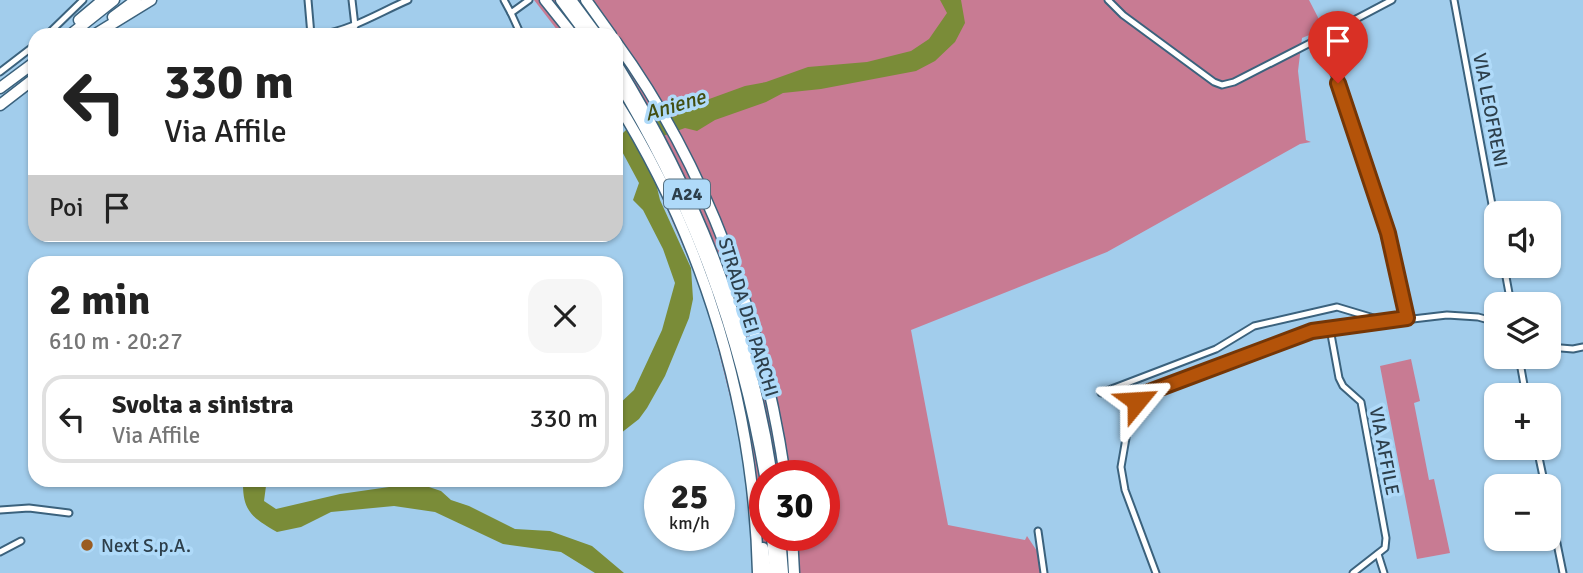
<!DOCTYPE html>
<html lang="it">
<meta charset="utf-8">
<style>
body{margin:0;font-family:Signika,sans-serif;background:#f6f6f6;color:#222;height:100vh;display:flex;flex-direction:column;font-size:26px;white-space:nowrap}
*{box-sizing:border-box;margin:0}
p{font-size:23px;color:#767676}
.icon{flex:none;width:38px;height:38px;fill:none;stroke:currentColor;stroke-width:2;stroke-linecap:round;stroke-linejoin:round}
.map{position:relative;flex:1;overflow:hidden}
.details{position:absolute;left:28px;top:256px;width:595px;height:231px;display:flex;flex-direction:column;background:#fff;border-radius:21px;box-shadow:0 2px 5px #0004}
.details>*{flex:none}
.guide{position:absolute;left:28px;top:28px;width:595px;height:214px;border-radius:21px;box-shadow:0 2px 5px #0004;background:#fff;color:#222;overflow:hidden}
.controls{position:absolute;left:1484px;top:201px;display:grid;gap:14px}
.controls a{display:grid;place-items:center;width:77px;height:77px;border-radius:14px;background:#fff;box-shadow:0 2px 5px #0004;font-size:35px}
.speed{position:absolute;left:644px;top:460px;display:flex;gap:14px;font-size:35px;font-weight:700;text-align:center}
.speed>*{display:grid;place-content:center;width:91px;height:91px;border-radius:50%;background:#fff;box-shadow:0 2px 5px #0004;line-height:1}
.speed small{font-size:18px;font-weight:400}
.speed .limit{border:10px solid #d22;background:#fff;color:#111}
.pin{position:absolute;display:grid;place-items:center;width:60px;height:60px;color:#fff;margin:-72px -30px;border-radius:50% 50% 50% 0;rotate:-45deg;box-shadow:0 0 7px #0007}
.pin .icon{rotate:45deg}
.me{position:absolute;width:77px;margin:-38px;rotate:63deg;stroke-linejoin:round;filter:drop-shadow(0 0 5px #0008)}
.turn{display:flex;align-items:center;gap:24px;height:147px;padding:0 21px;font-size:32px}
.turn .icon{width:91px;height:91px;stroke-width:2.5}
.turn b{display:block;font-size:49px;line-height:60px}
.then{display:flex;align-items:center;height:66px;padding:0 21px;background:#0003;gap:14px;font-size:26px}
.round{display:grid;place-items:center;flex:none;width:74px;height:74px;border-radius:21px;background:#f6f6f6}
.head{display:flex;align-items:center;justify-content:space-between;height:119px;padding:0 21px}
h1{font-size:42px;font-weight:700;line-height:52px}
ul{padding:0;list-style:none}
li{display:flex;align-items:center;gap:21px;height:88px;margin:0 14px 10px;padding:0 7px;border:4px solid #e0e0e0;border-radius:21px}
li div{flex:1}
li b{display:block;font-size:26px}
li em{font-style:normal}
.map>svg:first-child{display:block}
.green{fill:#c87b93;fill-rule:evenodd}
.water{fill:#7a8c38}
.lines{fill:none;stroke-linecap:round;stroke-linejoin:round}
.street-casing{stroke:#3b627d;stroke-width:9}
.highway-casing{stroke:#3b627d;stroke-width:13}
.street{stroke:#fff;stroke-width:5}
.highway{stroke:#fff;stroke-width:10}
.route-casing{stroke:#753606;stroke-width:18}
.route{stroke:#b45309;stroke-width:12}
.poi-dot{fill:#9a5c21;stroke:#afdaf9;stroke-width:2.5}
.labels{text-anchor:middle;stroke-width:7;stroke-linejoin:round;paint-order:stroke}
.shield{fill:#afdaf9;stroke:#546e7f;stroke-width:2}
.shield-label{font-size:18px;font-weight:bold;fill:#2d3f4b}
.street-label{font-size:19px;fill:#2d3f4b;stroke:#afdaf9}
.poi-label{font-size:19px;fill:#2d3f4b;stroke:#afdaf9;text-anchor:start}
.water-label{font-size:21px;font-style:italic;fill:#424e11;stroke:#afdaf9}
</style>
<div class="map">
<svg width="1583" height="573" viewBox="0 0 1583 573">
<rect width="100%" height="100%" fill="#a2cdec"/>
<g class="green">
<path d="M534 0H1309L1324 29 1302 38 1298 71 1306 140 1311 142 1300 144 1107 252 911 330 948 525 1025 540 1027 536 1037 551 1041 573H753L752 536 741 441 711 320 693 269 644 156 616 110V35H561ZM765 476H824V536H765Z"/>
<path d="M1411 359 1420 401 1414 403 1429 480 1434 479 1450 553 1417 559 1380 366Z"/>
</g>
<g class="water">
<path d="M940 0H961L965 23 955 42 935 61 916 71 821 89 783 93 766 102 715 120 697 131 685 128 641 144 655 179 660 200 691 268 693 299 689 318 665 376 647 408 639 419 616 437V407L634 390 662 330 675 283 663 249 643 210 633 200 639 183 618 144 619 137 627 129 676 116 690 106 745 86 766 82 808 67 867 62 911 51 929 39 947 13Z"/>
<path d="M247 480H272L266 486 264 501 276 509 340 494 417 483 441 491 451 500 469 506 515 529 550 531 592 546 624 573H595L561 552 503 544 435 512 394 506 331 512 301 527 277 532C254 518 243 513 243 484Z"/>
</g>
<g class="lines">
<g class="street-casing">
<g id="street">
<path d="M308 0 311 35"/>
<path d="M352 0 355 26"/>
<path d="M504 0 511 13 529 0"/>
<path d="M1108 0 1123 15 1214 82 1222 85 1234 82 1320 38"/>
<path d="M1392 0 1320 38 1330 62 1388 233 1407 319"/>
<path d="M1454 0 1496 226"/>
<path d="M511 13 521 35"/>
<path d="M47 35 83 0"/>
<path d="M319 35C352 30 378 13 408 0"/>
<path d="M0 72 35 45"/>
<path d="M1504 266 1511 304"/>
<path d="M1330 329 1339 378 1343 386 1361 402 1386 538 1385 548 1353 573"/>
<path d="M1549 347 1573 349 1583 347"/>
<path d="M1519 357 1526 396"/>
<path d="M1101 393 1216 349 1254 326 1337 307 1387 322 1447 315 1478 317 1496 322"/>
<path d="M1537 448 1545 486"/>
<path d="M1549 504 1563 573"/>
<path d="M0 510 29 508 69 513"/>
<path d="M1038 531 1044 573"/>
<path d="M0 552 21 541"/>
<path d="M1378 554 1384 573"/>
<path d="M1156 573 1125 490 1121 467 1130 415 1140 397 1312 331 1387 322"/>
</g>
</g>
<g class="highway-casing">
<g id="highway">
<path d="M545 0 573 35"/>
<path d="M561 0 587 35"/>
<path d="M571 0 597 35"/>
<path d="M586 0 611 35"/>
<path d="M113 17 136 0"/>
<path d="M79 20 103 0"/>
<path d="M70 35 114 0"/>
<path d="M94 35 151 0"/>
<path d="M616 42C707 167 763 323 785 476"/>
<path d="M616 63C694 190 750 328 772 476"/>
<path d="M616 78C693 205 740 330 765 476"/>
<path d="M0 88 35 62"/>
<path d="M616 101C704 241 754 407 758 573"/>
<path d="M0 105 35 78"/>
<path d="M772 536 775 573"/>
<path d="M780 536 783 573"/>
<path d="M792 536 794 573"/>
<path d="M763 548 766 573"/>
</g>
</g>
<use href="#street" class="street"/>
<use href="#highway" class="highway"/>
</g>
<g class="lines">
<g class="route-casing">
<path id="route" d="M1137 401 1144 394 1312 331 1407 318 1388 233 1338 83"/>
</g>
<use href="#route" class="route"/>
</g>
<circle class="poi-dot" cx="87" cy="545" r="7"/>
<g class="labels">
<rect class="shield" x="664" y="179.5" width="46" height="29" rx="5"/>
<g class="shield-label">
<text x="687" y="200">A24</text>
</g>
<g class="street-label">
<text transform="translate(1491 110) rotate(79)" y="7">VIA LEOFRENI</text>
<text transform="translate(749 317) rotate(73)" y="7">STRADA DEI PARCHI</text>
<text transform="translate(1385 451) rotate(79)" y="7">VIA AFFILE</text>
</g>
<g class="poi-label">
<text x="101" y="552">Next S.p.A.</text>
</g>
<g class="water-label">
<text transform="translate(675 105) rotate(-17)" y="7">Aniene</text>
</g>
</g>
</svg>
<div class="controls">
<a><svg class="icon" aria-label="sound" viewBox="0 0 24 24"><path d="M4 9h4l5-4v14l-5-4H4zM17 9q2 3 0 6"/></svg></a>
<a><svg class="icon" aria-label="layers" viewBox="0 0 24 24"><path d="M12 4l9 5-9 5-9-5zM3 14l9 5 9-5"/></svg></a>
<a>+</a>
<a>−</a>
</div>
<div class="speed"><div>25<small>km/h</small></div><div class="limit">30</div></div>
<div class="pin" style="left:1338px;top:83px;background:#d93025"><svg class="icon" aria-label="arrive" viewBox="0 0 24 24"><path d="M6 21V4h12l-3 4 3 4H6"/></svg></div>
<svg class="me" style="left:1137px;top:401px" viewBox="-20 -20 40 40"><path d="M0-17L14 15 0 8-14 15z" fill="#b45309" stroke="#fff" stroke-width="4"/></svg>
<div class="guide">
<div class="turn"><svg class="icon" aria-label="left" viewBox="0 0 24 24"><path d="M17 20v-9H6M10 6l-5 5 5 5"/></svg><div><b>330 m</b>Via Affile</div></div>
<div class="then">Poi<svg class="icon" aria-label="arrive" viewBox="0 0 24 24"><path d="M6 21V4h12l-3 4 3 4H6"/></svg></div>
</div>
<section class="details">
<div class="head"><div><h1>2 min</h1><p>610 m · 20:27</p></div><a class="round"><svg class="icon" aria-label="close" viewBox="0 0 24 24"><path d="M6 6l12 12M18 6L6 18"/></svg></a></div>
<ul>
<li><svg class="icon" aria-label="left" viewBox="0 0 24 24"><path d="M17 20v-9H6M10 6l-5 5 5 5"/></svg><div><b>Svolta a sinistra</b><p>Via Affile</p></div><em>330 m</em></li>
</ul>
</section>
</div>
